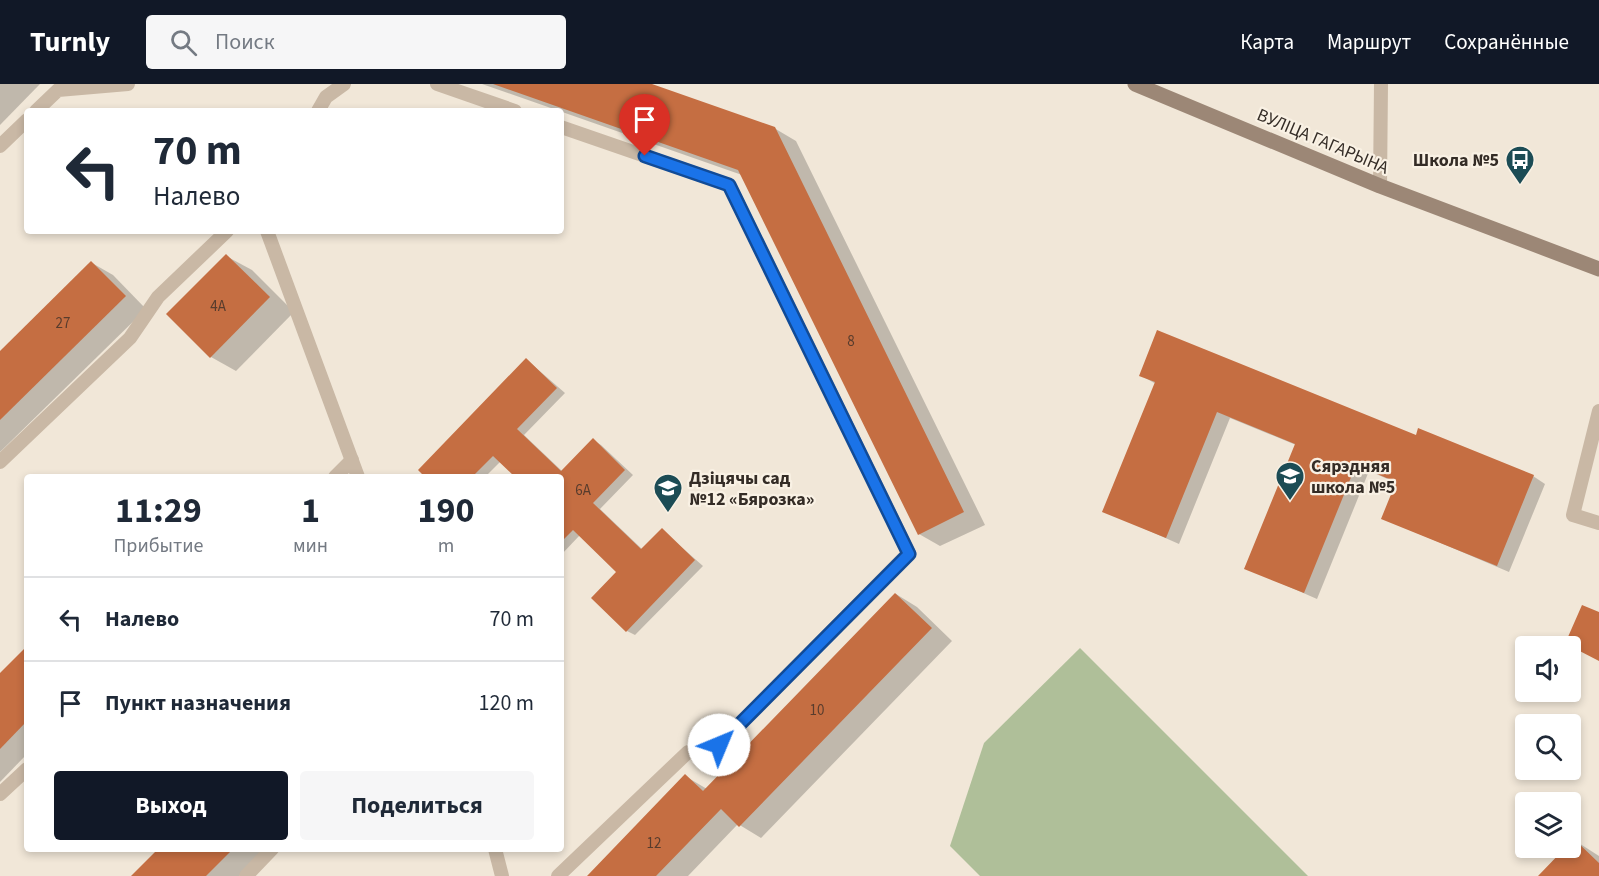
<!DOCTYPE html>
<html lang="ru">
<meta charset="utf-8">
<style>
body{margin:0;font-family:"Source Sans 3",sans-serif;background:#f6f6f7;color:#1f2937;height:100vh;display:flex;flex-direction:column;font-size:22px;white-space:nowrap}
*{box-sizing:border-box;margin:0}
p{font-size:20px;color:#747a83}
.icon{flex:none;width:33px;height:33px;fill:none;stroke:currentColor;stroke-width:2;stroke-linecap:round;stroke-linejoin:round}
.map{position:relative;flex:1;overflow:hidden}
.panel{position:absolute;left:24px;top:390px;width:540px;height:378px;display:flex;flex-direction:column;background:#fff;border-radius:6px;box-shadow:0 3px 9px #0003}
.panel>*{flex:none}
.top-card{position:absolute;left:24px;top:24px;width:540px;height:126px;border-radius:6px;box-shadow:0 3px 9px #0003;background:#fff;color:#1f2937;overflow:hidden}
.tools{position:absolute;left:1515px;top:552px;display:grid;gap:12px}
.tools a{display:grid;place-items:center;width:66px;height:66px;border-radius:6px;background:#fff;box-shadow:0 3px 9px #0003;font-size:30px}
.pin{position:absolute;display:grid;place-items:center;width:51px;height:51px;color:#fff;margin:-62px -26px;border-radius:50% 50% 50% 0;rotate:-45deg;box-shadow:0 0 6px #0007}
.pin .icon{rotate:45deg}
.me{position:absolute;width:66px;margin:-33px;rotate:45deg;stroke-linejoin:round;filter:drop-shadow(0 0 4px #0008)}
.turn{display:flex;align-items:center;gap:21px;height:126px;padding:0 30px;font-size:27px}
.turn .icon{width:78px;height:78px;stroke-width:2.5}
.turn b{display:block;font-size:42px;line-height:51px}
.eta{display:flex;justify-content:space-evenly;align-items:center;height:102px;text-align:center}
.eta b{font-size:36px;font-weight:700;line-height:42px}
.button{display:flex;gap:12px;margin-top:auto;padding:12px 30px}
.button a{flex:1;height:69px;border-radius:6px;background:#111827;color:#fff;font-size:24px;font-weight:700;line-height:69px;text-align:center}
.button a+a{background:#f6f6f7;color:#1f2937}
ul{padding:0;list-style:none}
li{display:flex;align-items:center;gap:18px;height:84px;padding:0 30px;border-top:2px solid #e0e1e3}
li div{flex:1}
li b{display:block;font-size:22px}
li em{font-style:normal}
header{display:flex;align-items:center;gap:36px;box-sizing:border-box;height:84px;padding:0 30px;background:#111827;color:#fff}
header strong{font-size:28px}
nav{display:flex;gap:33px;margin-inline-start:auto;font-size:21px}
.search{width:420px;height:54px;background:#f6f6f7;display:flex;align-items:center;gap:15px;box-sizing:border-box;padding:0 21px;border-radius:6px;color:#747a83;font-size:22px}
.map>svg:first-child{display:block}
.green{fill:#afbf99}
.shadow{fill:#0003}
.building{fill:#c56e42}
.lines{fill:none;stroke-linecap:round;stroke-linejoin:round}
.lane{stroke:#c9b8a5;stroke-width:14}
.secondary{stroke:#9c8776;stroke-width:15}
.route-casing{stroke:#114b97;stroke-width:15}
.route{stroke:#1a73e8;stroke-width:10}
.labels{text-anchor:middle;stroke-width:4.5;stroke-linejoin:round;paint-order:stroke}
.number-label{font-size:15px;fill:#583c2d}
.street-label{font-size:18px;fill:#342c26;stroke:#f9f1e4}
.poi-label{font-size:18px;font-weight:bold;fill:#342c26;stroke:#f9f1e4;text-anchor:start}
</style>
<header>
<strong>Turnly</strong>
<div class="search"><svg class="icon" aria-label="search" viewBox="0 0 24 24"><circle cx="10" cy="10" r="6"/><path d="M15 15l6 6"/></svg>Поиск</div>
<nav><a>Карта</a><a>Маршрут</a><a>Сохранённые</a></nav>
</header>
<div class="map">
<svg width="1599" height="792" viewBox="0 0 1599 792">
<rect width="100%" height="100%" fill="#f1e7d8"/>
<path class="green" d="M1080 564 1308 792H980L950 762 984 659Z"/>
<g class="shadow">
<path d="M0 0H40L0 41Z"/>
<path d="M482 0H648L774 44 796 57 985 441 940 462 919 450 742 91Z"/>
<path d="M226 172 252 186 294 228 236 287 211 273Z"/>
<path d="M92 179 113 191 146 225 0 368V269Z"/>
<path d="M527 276 565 309 524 351 563 388 593 356 601 361 633 391 600 425 643 466 662 446 703 482 635 551 627 547 618 488 580 451 561 471V393H517L501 377 485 393H427Z"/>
<path d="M1140 291 1416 353 1533 392 1545 400 1509 488 1382 434 1397 399 1369 387 1317 515 1246 484 1296 361 1230 334 1179 460 1104 427 1156 300Z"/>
<path d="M896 510 917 523 952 557 761 754 738 740 688 792H589L685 692 707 705Z"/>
<path d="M27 564V670L0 698V591Z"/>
<path d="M1574 756 1599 772V792H1540L1567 764H1570Z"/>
<path d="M160 765H265L239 792H133Z"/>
</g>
<g class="building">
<path d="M493 0H652L775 43 964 428 918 451 738 86Z"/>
<path d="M226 170 270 213 210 274 166 230Z"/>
<path d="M91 177 126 212 0 336V267Z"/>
<path d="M1157 246 1416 351 1418 344 1534 391 1497 482 1381 435 1396 398 1356 381 1304 509 1244 485 1295 360 1217 328 1166 454 1102 428 1155 298 1139 292Z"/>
<path d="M526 274 557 304 517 345 561 387 593 354 625 386 593 419 641 465 662 444 695 476 626 548 591 514 616 488 573 446 561 458V393H515L493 372 472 393H425L418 386Z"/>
<path d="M895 509 932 544 739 743 721 725 656 792H587L685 690 703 707Z"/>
<path d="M1582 521 1599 528V577L1570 562H1564Z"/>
<path d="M27 562V637L0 665V589Z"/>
<path d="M1574 755 1599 779V792H1538L1565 764H1570Z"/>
<path d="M158 765H233L206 792H131Z"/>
</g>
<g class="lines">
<g class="lane">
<path d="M437 0 515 27"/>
<path d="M36 27 58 6 128 0"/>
<path d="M318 27 326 13 344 0"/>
<path d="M0 62 27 36"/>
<path d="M1380 102 1381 0"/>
<path d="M267 147 358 393"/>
<path d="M1599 327 1573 431 1599 439"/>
<path d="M0 378 130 254 158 213 227 147"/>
<path d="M335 393 352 376"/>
<path d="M0 710 27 685"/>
<path d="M495 765 502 792"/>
<path d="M246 792 272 765"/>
<path d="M558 792 688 668 719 661 909 469 729 101 561 43"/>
</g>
<path class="secondary" d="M1135 0 1380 102 1599 185"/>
</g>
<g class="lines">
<g class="route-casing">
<path id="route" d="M645 72 729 101 909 470 719 661"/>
</g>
<use href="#route" class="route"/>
</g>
<defs>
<g id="bus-pin" transform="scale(1.5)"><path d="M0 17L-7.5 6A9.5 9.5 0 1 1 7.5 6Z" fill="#1c4c55" stroke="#f9f1e4"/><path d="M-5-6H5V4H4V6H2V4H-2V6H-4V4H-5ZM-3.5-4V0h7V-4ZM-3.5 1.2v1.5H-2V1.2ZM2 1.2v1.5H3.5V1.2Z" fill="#fff"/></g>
<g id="school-pin" transform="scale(1.5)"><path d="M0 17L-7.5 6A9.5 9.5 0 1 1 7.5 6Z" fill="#1c4c55" stroke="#f9f1e4"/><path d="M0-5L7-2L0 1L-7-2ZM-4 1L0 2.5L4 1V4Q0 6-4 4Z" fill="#fff"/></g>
</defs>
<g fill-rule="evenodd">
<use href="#bus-pin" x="1520" y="76"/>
<use href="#school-pin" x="1290" y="392"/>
<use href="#school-pin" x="668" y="404"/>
</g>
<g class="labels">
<g class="number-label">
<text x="218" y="227">4А</text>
<text x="63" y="244">27</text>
<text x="851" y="262">8</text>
<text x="583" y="411">6А</text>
<text x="817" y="631">10</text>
<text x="654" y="764">12</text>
</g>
<g class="street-label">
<text transform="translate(1323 57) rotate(23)" y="6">ВУЛІЦА ГАГАРЫНА</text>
</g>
<g class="poi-label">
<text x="1499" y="82" text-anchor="end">Школа №5</text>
<text x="1311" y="388">Сярэдняя<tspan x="1311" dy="21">школа №5</tspan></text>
<text x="689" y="400">Дзіцячы сад<tspan x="689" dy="21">№12 «Бярозка»</tspan></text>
</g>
</g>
</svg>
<div class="tools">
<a><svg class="icon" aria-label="sound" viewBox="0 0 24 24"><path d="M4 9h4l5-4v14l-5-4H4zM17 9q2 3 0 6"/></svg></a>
<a><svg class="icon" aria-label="search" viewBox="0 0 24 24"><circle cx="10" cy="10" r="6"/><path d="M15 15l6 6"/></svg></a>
<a><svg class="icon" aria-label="layers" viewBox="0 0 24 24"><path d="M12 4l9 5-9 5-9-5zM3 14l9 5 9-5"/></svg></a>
</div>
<div class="pin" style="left:645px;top:72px;background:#d93025"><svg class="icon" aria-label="arrive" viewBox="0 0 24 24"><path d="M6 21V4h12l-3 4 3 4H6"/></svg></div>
<svg class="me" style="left:719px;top:661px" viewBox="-20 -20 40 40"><circle r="19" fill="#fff"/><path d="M0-13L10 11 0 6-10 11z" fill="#1a73e8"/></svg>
<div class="top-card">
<div class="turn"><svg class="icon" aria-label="left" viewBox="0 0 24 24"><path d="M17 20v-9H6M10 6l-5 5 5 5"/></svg><div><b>70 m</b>Налево</div></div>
</div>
<section class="panel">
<div class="eta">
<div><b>11:29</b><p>Прибытие</p></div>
<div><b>1</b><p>мин</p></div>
<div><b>190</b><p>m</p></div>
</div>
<ul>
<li><svg class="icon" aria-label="left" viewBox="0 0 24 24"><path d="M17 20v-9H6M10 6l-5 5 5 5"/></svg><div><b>Налево</b></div><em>70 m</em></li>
<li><svg class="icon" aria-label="arrive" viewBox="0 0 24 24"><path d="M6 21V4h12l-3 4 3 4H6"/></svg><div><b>Пункт назначения</b></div><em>120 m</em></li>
</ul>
<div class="button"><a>Выход</a><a>Поделиться</a></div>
</section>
</div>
